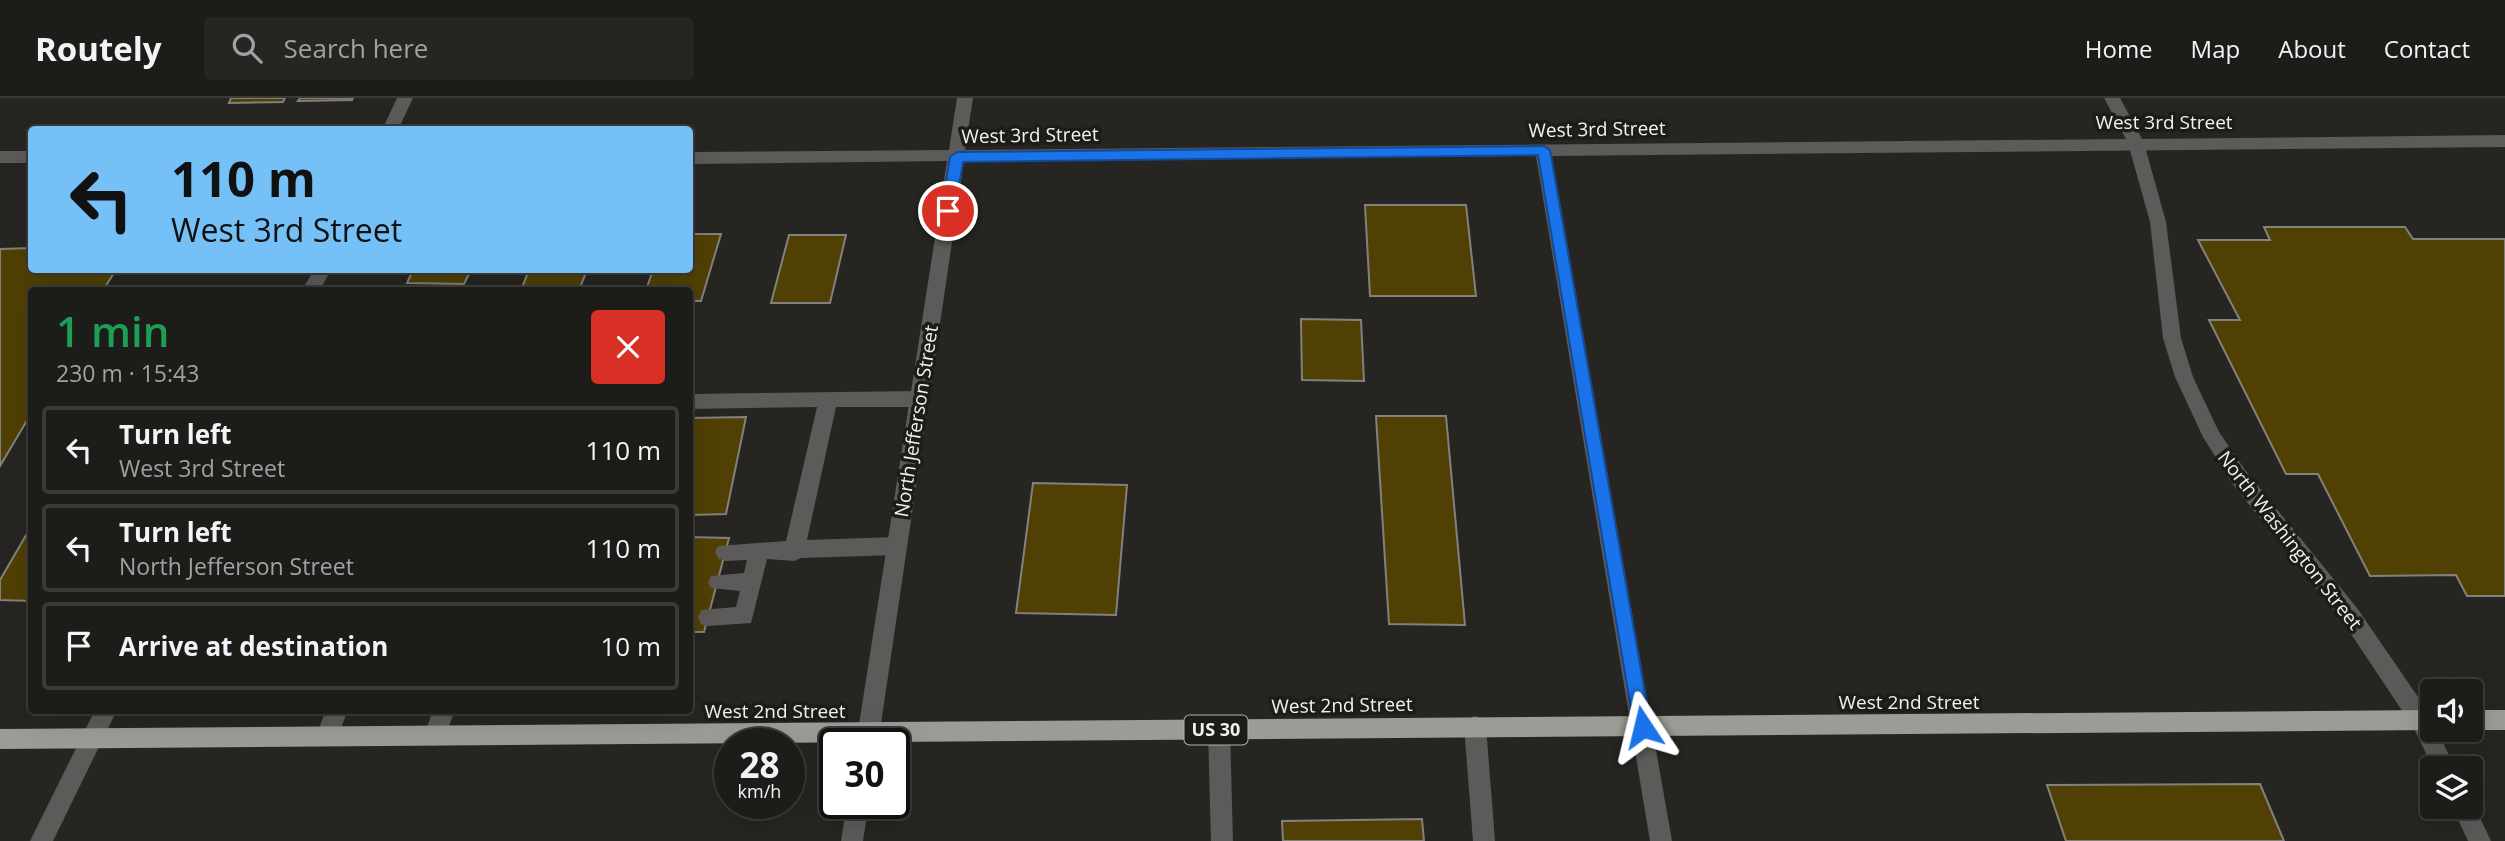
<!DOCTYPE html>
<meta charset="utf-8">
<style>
body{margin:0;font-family:"Open Sans",sans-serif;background:#252522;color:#f1f3f6;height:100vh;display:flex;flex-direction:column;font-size:26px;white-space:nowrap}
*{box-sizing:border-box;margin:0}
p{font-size:23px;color:#a0a1a2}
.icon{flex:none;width:38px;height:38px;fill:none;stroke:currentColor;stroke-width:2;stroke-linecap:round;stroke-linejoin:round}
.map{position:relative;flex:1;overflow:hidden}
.sheet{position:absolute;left:28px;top:189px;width:665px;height:427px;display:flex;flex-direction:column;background:#1c1c19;border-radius:7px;box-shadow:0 7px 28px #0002,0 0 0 2px #3a3a38}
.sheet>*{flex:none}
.guide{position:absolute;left:28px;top:28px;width:665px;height:147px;border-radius:7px;box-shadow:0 7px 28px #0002,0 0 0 2px #3a3a38;background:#75c0f6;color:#111;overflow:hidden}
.fabs{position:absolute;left:2420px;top:581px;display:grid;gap:14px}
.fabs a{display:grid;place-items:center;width:63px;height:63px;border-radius:7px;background:#1c1c19;box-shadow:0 7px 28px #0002,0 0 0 2px #3a3a38;font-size:35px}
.speed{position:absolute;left:714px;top:630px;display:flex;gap:14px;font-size:35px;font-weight:700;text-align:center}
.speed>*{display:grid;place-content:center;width:91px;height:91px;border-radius:50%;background:#1c1c19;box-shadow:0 7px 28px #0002,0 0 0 2px #3a3a38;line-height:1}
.speed small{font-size:18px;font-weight:400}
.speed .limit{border:4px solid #111;border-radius:10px;background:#fff;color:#111}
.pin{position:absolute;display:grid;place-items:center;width:60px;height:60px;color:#fff;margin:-30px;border:4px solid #fff;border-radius:50%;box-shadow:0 2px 7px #0007}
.me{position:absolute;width:77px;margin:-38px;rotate:350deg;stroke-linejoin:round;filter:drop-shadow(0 0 5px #0008)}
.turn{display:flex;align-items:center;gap:24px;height:147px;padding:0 28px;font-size:32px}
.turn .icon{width:91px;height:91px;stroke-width:2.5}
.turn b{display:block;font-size:49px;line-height:60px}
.round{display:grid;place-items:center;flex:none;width:74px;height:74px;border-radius:7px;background:#252522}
.headline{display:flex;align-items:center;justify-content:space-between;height:119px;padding:0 28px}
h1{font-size:42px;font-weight:600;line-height:52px;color:#1e9e55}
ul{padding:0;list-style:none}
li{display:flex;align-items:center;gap:21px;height:88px;margin:0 14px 10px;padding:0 14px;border:4px solid #3a3a38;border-radius:7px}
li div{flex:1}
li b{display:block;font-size:26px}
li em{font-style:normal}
header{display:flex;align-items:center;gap:42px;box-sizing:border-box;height:98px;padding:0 35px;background:#1c1c19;border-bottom:2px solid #3a3a38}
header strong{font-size:33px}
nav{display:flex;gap:38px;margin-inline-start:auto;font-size:24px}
.search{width:490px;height:63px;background:#252522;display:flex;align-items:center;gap:18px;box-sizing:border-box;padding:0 24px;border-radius:7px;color:#a0a1a2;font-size:26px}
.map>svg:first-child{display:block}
.building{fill:#514003;stroke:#83817d;stroke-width:2}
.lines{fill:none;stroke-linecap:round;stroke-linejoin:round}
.service{fill:#5c5b59;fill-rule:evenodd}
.minor{fill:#5c5b59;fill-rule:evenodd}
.trunk{fill:#9c9c97;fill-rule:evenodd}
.route{fill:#1a73e8;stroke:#114b97;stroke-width:2}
.labels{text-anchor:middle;stroke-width:7;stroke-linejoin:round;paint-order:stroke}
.shield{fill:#1d1c18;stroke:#b2b1ae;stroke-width:2}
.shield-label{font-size:18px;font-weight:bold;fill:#f2f1ee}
.street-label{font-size:19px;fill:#f2f1ee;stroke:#1d1c18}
</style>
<header>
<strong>Routely</strong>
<div class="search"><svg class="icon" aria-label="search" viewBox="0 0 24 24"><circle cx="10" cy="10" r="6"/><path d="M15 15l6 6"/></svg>Search here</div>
<nav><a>Home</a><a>Map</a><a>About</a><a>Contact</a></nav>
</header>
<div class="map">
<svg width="2505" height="743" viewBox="0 0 2505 743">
<rect width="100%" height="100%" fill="#262521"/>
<g class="building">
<path d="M231 0H285L283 4 229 5Z"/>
<path d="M300 0H353L352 2 298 3Z"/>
<path d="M1365 107H1466L1476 198H1370Z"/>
<path d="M2264 129H2405L2413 141H2505V498H2467L2456 477 2370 478 2318 376H2286L2209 222H2240L2198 142H2270Z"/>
<path d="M690 136H721L701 203H690V192H646L653 172H690Z"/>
<path d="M789 137H846L830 205H771Z"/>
<path d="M32 150V172H116L103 192H32V314L0 368V151Z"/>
<path d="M413 172H471L464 186 407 185Z"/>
<path d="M529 172H587L579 192H521Z"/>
<path d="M1301 221 1361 222 1364 283 1302 282Z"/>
<path d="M1376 318H1446L1465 527 1389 526Z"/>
<path d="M746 319 726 416 690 417V320Z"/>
<path d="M1033 385 1127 387 1116 517 1016 515Z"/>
<path d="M32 427V503L0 502V482Z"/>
<path d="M690 439 729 440 704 534H690Z"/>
<path d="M2260 686 2284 743H2066L2047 687Z"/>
<path d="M1422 721 1424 743H1283L1282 723Z"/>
</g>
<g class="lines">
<g class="service">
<path d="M2136 39 2144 45 2166 124 2181 240 2193 279 2219 334 2245 372 2357 510 2429 615 2432 622 2429 629 2421 632 2413 629 2343 524 2231 384 2203 339 2175 279 2163 240 2150 124 2128 45Z"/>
<path d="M919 293 926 296 928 301 926 306 919 309H836L807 442 897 439 904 442 907 448 904 454 897 457 801 460 794 463 767 461 751 525 708 528 701 526 698 519 701 512 736 509 740 493 711 490 708 484 711 478 744 475 747 462 725 463 718 460 715 454 718 448 786 443 817 309 690 311V296Z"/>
<path d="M326 612H348L335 645 327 648 319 645 316 638Z"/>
<path d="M433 612H455L443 645 435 648 427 645 424 638Z"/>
<path d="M1475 618 1483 621 1486 628 1495 743H1473L1464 628 1467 621Z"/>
<path d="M1219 622 1227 625 1230 632 1233 743H1211L1208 632 1211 625Z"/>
</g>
<g class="minor">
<path d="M397 0H413L398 32H382Z"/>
<path d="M957 0H973L965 52 2126 41 2104 0H2120L2142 41 2505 37V49L1552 58 1672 743H1650L1536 58 964 63 878 646H856L947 63 690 66V54L949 52Z"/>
<rect x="0" y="53" width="32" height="12"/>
<path d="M314 172H331L320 192H302Z"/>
<path d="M95 612H117L53 743H30Z"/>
<path d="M2421 612 2429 615 2432 632H2437L2455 670H2433L2410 622 2413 615Z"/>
<path d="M2471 701 2491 743H2468L2452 709H2471Z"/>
<path d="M847 705H869L863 743H841Z"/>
</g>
<g class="trunk">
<path d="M2432 612V632L0 651V631Z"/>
<path d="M2471 612H2505V632H2470Z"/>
</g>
</g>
<path class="route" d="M1544 48 1550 52 1651 629 1649 635 1643 637 1636 635 1634 629 1538 57 963 64 955 113 948 118 941 113 950 59 957 54Z"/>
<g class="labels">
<rect class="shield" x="1184.5" y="617.5" width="63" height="29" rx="5"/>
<g class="shield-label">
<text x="1216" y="638">US 30</text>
</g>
<g class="street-label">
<text x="2164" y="31">West 3rd Street</text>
<text transform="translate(1597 31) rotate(-1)" y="7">West 3rd Street</text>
<text transform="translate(1030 37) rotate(-1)" y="7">West 3rd Street</text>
<text transform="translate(916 323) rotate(-81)" y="7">North Jefferson Street</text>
<text transform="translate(2290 442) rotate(52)" y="7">North Washington Street</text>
<text x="1909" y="611">West 2nd Street</text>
<text transform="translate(1342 607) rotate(-1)" y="7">West 2nd Street</text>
<text x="775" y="620">West 2nd Street</text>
</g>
</g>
</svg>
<div class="fabs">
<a><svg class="icon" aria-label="sound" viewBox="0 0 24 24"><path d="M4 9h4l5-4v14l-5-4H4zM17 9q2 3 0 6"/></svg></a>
<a><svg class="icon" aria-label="layers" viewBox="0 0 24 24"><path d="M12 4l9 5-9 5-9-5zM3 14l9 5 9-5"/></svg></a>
</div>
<div class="speed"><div>28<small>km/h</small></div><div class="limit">30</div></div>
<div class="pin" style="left:948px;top:113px;background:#d93025"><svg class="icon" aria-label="arrive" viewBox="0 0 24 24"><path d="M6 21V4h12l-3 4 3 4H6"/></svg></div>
<svg class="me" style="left:1643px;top:629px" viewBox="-20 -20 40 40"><path d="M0-17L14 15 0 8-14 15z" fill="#1a73e8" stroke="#fff" stroke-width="4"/></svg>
<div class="guide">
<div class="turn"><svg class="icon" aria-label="left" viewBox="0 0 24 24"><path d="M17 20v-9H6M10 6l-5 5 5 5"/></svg><div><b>110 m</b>West 3rd Street</div></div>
</div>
<section class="sheet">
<div class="headline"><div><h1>1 min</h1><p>230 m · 15:43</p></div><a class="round" style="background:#d93025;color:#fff"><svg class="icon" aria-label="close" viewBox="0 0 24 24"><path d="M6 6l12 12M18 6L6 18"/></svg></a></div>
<ul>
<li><svg class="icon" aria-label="left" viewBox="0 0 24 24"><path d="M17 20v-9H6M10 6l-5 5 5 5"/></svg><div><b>Turn left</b><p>West 3rd Street</p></div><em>110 m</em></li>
<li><svg class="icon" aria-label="left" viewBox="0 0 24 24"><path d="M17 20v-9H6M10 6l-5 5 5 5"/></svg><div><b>Turn left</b><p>North Jefferson Street</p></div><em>110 m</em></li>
<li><svg class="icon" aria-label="arrive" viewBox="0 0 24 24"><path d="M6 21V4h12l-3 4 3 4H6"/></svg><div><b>Arrive at destination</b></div><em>10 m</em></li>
</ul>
</section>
</div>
